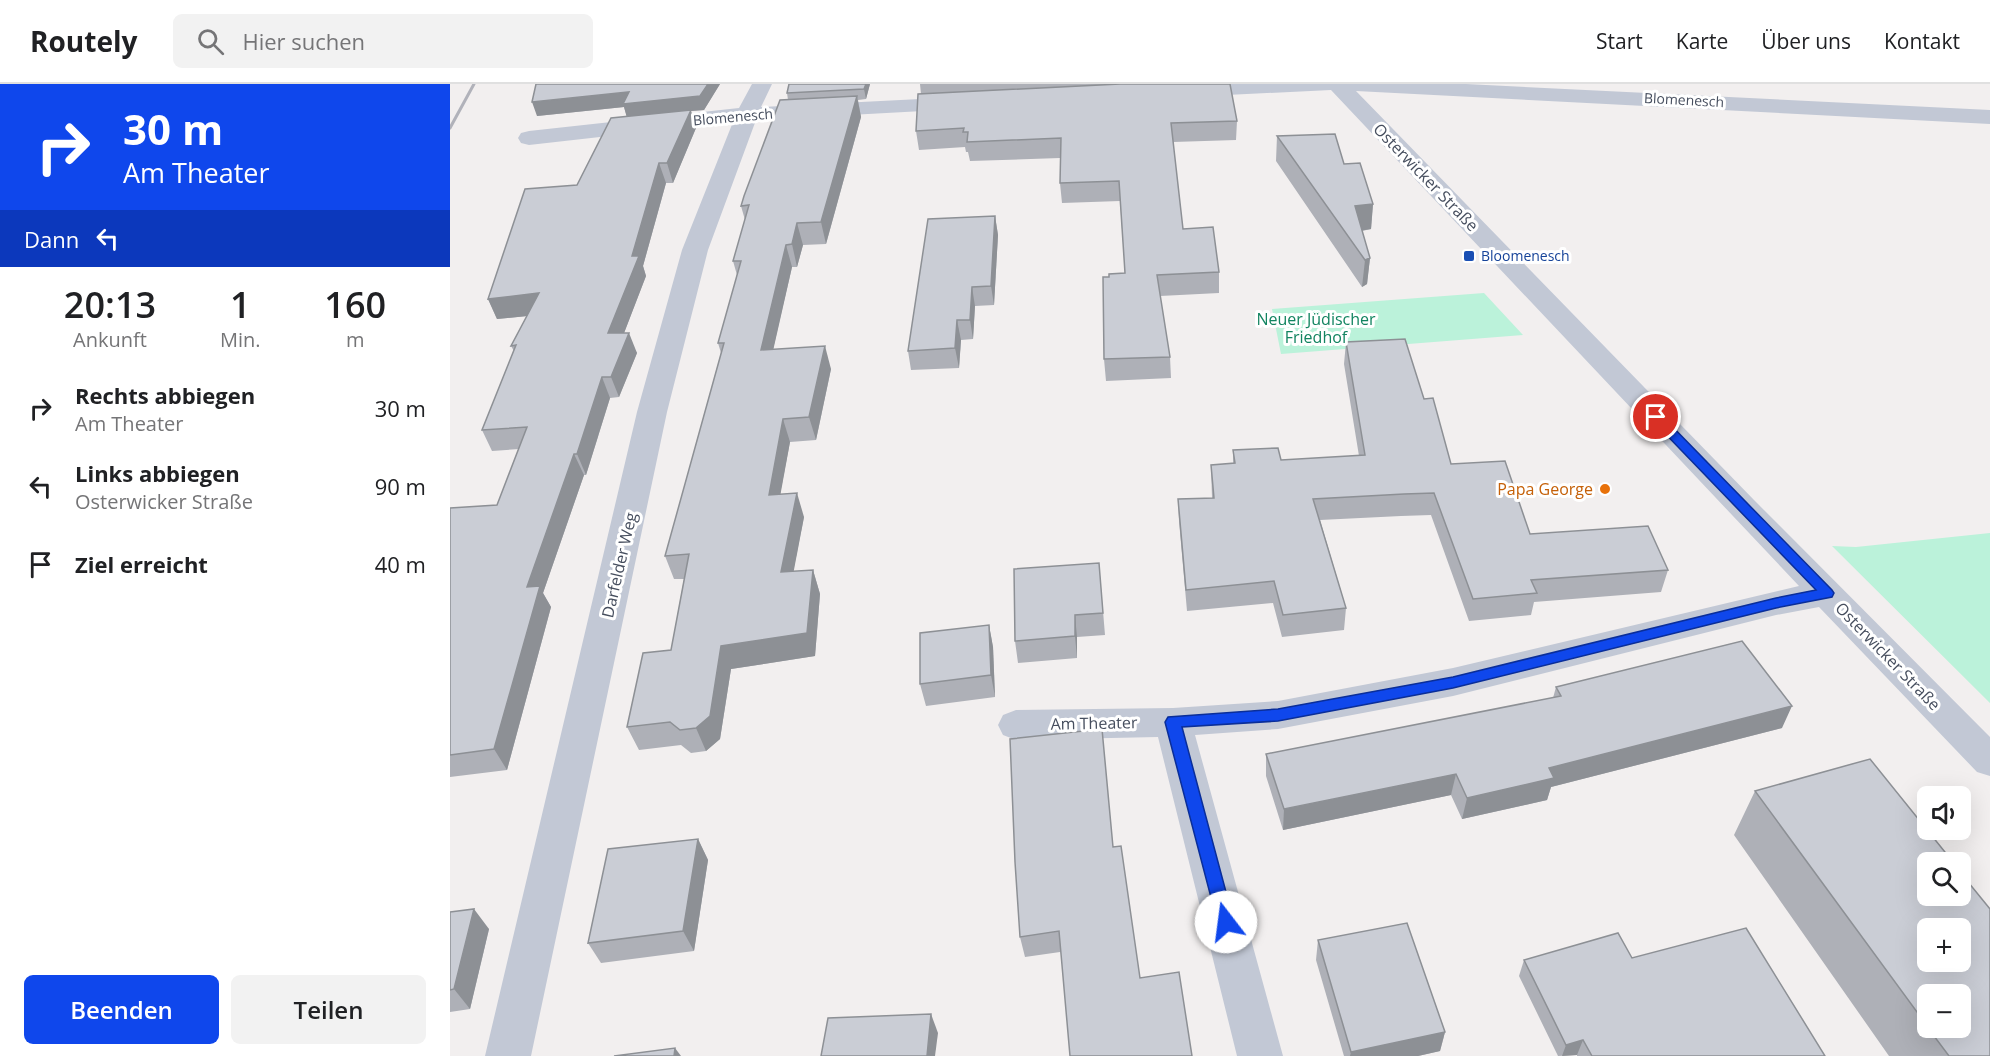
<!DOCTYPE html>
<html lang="de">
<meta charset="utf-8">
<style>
body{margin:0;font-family:"Open Sans",sans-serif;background:#f2f2f2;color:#202124;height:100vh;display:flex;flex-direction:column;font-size:22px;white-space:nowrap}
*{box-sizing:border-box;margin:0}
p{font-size:20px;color:#757577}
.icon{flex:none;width:33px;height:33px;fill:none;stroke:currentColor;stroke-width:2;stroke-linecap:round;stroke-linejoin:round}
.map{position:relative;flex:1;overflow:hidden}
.sheet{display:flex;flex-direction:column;background:#fff;width:450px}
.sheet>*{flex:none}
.banner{background:#0f47ec;color:#fff;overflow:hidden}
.tools{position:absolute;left:1467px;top:702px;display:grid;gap:12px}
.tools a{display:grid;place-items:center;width:54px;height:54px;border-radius:9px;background:#fff;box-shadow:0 6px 24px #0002;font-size:30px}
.pin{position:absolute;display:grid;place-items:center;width:51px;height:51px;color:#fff;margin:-26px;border:3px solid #fff;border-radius:50%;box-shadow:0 2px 6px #0007}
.me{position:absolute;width:66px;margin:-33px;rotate:345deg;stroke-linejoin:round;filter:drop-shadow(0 0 4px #0008)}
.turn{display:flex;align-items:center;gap:21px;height:126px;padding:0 24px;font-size:27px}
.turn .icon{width:78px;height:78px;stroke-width:2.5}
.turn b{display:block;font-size:42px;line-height:51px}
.then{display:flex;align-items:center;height:57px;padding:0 24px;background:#0003;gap:12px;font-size:22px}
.eta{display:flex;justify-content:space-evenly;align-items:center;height:102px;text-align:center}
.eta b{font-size:36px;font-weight:600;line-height:42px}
.action{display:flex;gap:12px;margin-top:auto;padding:12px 24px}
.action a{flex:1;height:69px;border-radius:9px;background:#0f47ec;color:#fff;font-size:24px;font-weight:600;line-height:69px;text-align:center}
.action a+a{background:#f2f2f2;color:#202124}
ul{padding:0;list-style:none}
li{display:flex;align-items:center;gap:18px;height:78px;padding:0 24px}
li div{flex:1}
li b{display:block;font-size:22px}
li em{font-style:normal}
header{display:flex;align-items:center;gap:36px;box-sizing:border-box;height:84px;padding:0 30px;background:#fff;border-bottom:2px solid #e0e0e0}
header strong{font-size:28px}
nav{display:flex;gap:33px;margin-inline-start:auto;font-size:21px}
.search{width:420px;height:54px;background:#f2f2f2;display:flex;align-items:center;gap:15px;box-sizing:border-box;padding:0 21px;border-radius:9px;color:#757577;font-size:22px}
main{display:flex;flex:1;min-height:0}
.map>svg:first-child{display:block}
.green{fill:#bbf2da}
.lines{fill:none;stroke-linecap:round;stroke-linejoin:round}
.minor{fill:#c2c8d5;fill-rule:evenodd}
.rail{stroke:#b1b2ba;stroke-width:3}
.wall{fill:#aeb0b7;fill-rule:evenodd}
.shaded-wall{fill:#8d9095}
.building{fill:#cacdd5;stroke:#8d9095;stroke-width:1.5;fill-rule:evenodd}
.route{fill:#0f47ec;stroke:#0a2e99;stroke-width:1.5}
.transit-dot{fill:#1a4fb4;stroke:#fff;stroke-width:2}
.food-dot{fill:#e8710a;stroke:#fff;stroke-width:2}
.labels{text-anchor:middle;stroke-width:6;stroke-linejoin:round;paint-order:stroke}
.far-street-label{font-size:14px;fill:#464e5e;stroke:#fff}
.far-transit-label{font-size:14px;fill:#164399;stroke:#fff;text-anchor:start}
.street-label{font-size:16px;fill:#464e5e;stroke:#fff}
.park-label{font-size:16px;fill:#128460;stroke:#fff}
.food-label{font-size:16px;fill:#c56008;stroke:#fff;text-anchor:end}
</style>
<header>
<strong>Routely</strong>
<div class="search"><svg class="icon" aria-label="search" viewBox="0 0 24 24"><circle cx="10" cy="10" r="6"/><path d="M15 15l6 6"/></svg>Hier suchen</div>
<nav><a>Start</a><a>Karte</a><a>Über uns</a><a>Kontakt</a></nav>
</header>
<main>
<section class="sheet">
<div class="banner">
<div class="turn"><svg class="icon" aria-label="right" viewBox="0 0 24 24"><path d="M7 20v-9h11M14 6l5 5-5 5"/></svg><div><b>30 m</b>Am Theater</div></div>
<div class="then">Dann<svg class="icon" aria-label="left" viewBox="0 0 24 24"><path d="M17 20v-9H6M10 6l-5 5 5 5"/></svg></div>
</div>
<div class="eta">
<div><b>20:13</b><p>Ankunft</p></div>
<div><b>1</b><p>Min.</p></div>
<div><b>160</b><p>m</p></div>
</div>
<ul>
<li><svg class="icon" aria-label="right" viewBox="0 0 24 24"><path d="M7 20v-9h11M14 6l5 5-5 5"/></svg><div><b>Rechts abbiegen</b><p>Am Theater</p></div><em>30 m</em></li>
<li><svg class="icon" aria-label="left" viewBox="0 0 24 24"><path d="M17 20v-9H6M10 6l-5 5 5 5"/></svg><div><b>Links abbiegen</b><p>Osterwicker Straße</p></div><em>90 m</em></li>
<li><svg class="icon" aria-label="arrive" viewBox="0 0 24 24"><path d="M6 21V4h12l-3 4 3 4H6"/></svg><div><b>Ziel erreicht</b></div><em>40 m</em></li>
</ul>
<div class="action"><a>Beenden</a><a>Teilen</a></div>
</section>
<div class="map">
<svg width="1540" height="972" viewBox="0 0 1540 972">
<rect width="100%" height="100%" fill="#f2efef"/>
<g class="green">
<path d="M1034 209 1073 251 831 270 822 225Z"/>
<path d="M1540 449V619L1382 462 1406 463Z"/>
</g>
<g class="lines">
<g class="minor">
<path d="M302 0H322L311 23 510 13 518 14 521 19 518 24 510 25 306 36 258 166 217 328 81 972H35L187 328 232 166 283 38 79 61 71 59 68 54 71 49 79 47 289 24Z"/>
<path d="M750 0H1016L1540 26V40L906 7 1304 416 1540 653V692L1527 688 1369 523 1326 531 1003 612 828 645 745 651 833 972H787L708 653 566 656 553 651 548 641 553 631 566 626 723 624 828 617 1003 584 1349 502 881 6 736 13 729 11 725 7 729 3Z"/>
</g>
<path class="rail" d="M0 44 24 0"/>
</g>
<g class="wall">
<path d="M86 0H270L254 26 241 27 246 44 223 99H216L193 182 196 192 174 249 187 269 169 313 160 314 136 391H134L93 509 101 523 57 686 0 693V424L47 421 69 365 42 367 32 346 64 267 61 262 77 232 47 235 38 215 127 101 177 33 174 23 87 32Z"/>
<path d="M420 0 416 15 408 16 411 33 376 160 353 161 347 183H342L323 265 381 285 366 356 340 358 330 410 354 433 343 488 363 486 370 510 365 572 281 585 270 655 256 667 241 669 231 661 189 666 177 643 221 566 234 495H224L215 472 271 269 268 259 287 191 283 177 295 136 291 122 338 16 337 9Z"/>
<path d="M470 0H780L787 37 786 56 723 58 733 145 769 188V209L710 212 720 273 721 294 656 297 654 275 659 193 675 189 670 117 612 119 610 99V74L520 77 518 68H516L515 63 469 66 466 47 471 10Z"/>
<path d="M827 52 894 80 923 120 921 145 912 147 920 174 917 200 912 203 826 77Z"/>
<path d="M545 132 548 151 544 221 525 222 523 255 511 256 509 284 461 286 458 267Z"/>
<path d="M896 258 974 315 1001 380 1080 450 1218 486 1211 508 1084 518 1081 531 1019 537 981 431 951 432 870 436 896 524 894 546 832 553 823 519 737 527 729 437 728 415 762 414 761 381 783 380V366L831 376 909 372 894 280Z"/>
<path d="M649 479 655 551 627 553V574L568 579 565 557Z"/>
<path d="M539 541 543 563 545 613 476 622 470 600Z"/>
<path d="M1106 603 1332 644 1101 703 1097 716 1012 735 1001 711 833 746 816 692V670L1103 614Z"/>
<path d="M1305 707 1540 972H1439L1284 751ZM1478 910 1510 944H1478Z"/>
<path d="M248 755 258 776 244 867 151 879 138 859Z"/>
<path d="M663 763 690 894 610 868 575 873 570 853Z"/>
<path d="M0 828 39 845 20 925 0 928Z"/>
<path d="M868 856 995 948 990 967 968 972H894L866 876Z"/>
<path d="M1182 874 1375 972H1127V971L1108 972 1069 892 1074 876Z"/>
</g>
<g class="shaded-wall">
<path d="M258 0H270L254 26 241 27 246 44 223 99 217 79 177 34 174 23 87 32 82 18Z"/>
<path d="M416 0H420L416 15 414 5Z"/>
<path d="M407 12 411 33 376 160 371 138Z"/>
<path d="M209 79 216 99 193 182 196 192 166 270 158 249 182 172Z"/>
<path d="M923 120 921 145 903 148 905 122Z"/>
<path d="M545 132 548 151 544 221 541 202Z"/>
<path d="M347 139 353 161 347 183 342 160Z"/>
<path d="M336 161 342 183 318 289 311 266Z"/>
<path d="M920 174 917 200 912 203 915 176Z"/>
<path d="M522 203 525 222 523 255 520 236Z"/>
<path d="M89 209 97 230 47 235 38 215Z"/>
<path d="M507 236 511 256 509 284 505 264Z"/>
<path d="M179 249 187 269 169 313 161 293Z"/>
<path d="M375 262 381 285 366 356 359 333Z"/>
<path d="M152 293 160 314 136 391 127 370Z"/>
<path d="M333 335 340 358 326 435 319 411Z"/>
<path d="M124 370 134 391 93 509 101 523 57 686 44 665 77 503Z"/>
<path d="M347 409 354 433 339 512 331 488Z"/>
<path d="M363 486 370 510 365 572 281 585 270 655 256 667 246 644 271 562Z"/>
<path d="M625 531 627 553V574L625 552Z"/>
<path d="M539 541 543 563 545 613 541 591Z"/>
<path d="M1342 622 1332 644 1101 703 1097 716 1012 735 1017 714 1099 684Z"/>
<path d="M1006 690 1001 711 833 746 834 725Z"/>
<path d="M248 755 258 776 244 867 233 847Z"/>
<path d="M24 825 39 845 20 925 4 905Z"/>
<path d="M481 930 488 949 485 972H477Z"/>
<path d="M995 948 990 967 968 972H900L901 968Z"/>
<path d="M1133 956 1127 971 1112 972 1116 961Z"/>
<path d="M225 964 231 972H224Z"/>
</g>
<g class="building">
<path d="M86 0H258L250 12 173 20 179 8 82 18Z"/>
<path d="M339 0H416L414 5 337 9Z"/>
<path d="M670 0H780L787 37 721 39 733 145 763 143 769 188 707 191 720 273 654 275 653 193H659V190L675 189 669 97 610 99 611 54 517 58 518 48H513L514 44 466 47 468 10Z"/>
<path d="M407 12 371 138 347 139 342 160 336 161 311 266 375 262 359 333 333 335 319 411 347 409 331 488 363 486 357 549 271 562 260 632 246 644 230 646 220 638 177 643 193 569 221 566 239 470 215 472 274 259H268L291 177H283L299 121 291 122 294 112 330 16Z"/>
<path d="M241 26 217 79H209L182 172H189L158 249H179L161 293H152L127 370H124L77 503 90 502 44 665 0 671V424L47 421 77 343 32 346 66 261 61 262 89 209 38 215 75 105 127 101 161 34Z"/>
<path d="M885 50 894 80 910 79 923 120 905 122 920 174 915 176 827 52Z"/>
<path d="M545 132 541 202 522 203 520 236H507L505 264 458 267 478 135Z"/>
<path d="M955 255 974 315 983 314 1001 380 1055 377 1080 450 1198 442 1218 486 1081 496 1087 509 1023 515 984 409 954 410 863 415 896 524 833 531 824 497 736 506 728 415 764 414 761 381 785 379 783 366 828 364 831 376 915 371 896 258Z"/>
<path d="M649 479 653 529 625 531V552L565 557 564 485Z"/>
<path d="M539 541 541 591 470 600V549Z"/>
<path d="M1292 557 1342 622 1099 684 1104 694 1017 714 1006 690 834 725 816 670 1111 612 1106 603Z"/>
<path d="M652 645 663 763 671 762 690 894 729 888 742 972H620L609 847 570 853 565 778 560 655Z"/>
<path d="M1420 675 1503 778H1478V812H1510V788L1540 825V972H1499L1478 944H1510V910H1478V943L1305 707ZM1478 844H1510V878H1478Z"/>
<path d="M248 755 233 847 138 859 158 765Z"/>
<path d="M24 825 4 905 0 906V828Z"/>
<path d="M957 839 995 948 901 968 868 856Z"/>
<path d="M1296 844 1375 972H1142L1133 956 1116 961 1074 876 1168 849 1182 874Z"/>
<path d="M481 930 477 972H371L378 934Z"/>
<path d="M225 964 224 972H164Z"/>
</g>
<path class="route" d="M1206 329 1210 330 1382 506 1384 509 1382 513 1326 524 1003 604 828 637 732 643 784 838 782 844 776 846 769 844 715 638 718 633 828 625 1003 593 1326 514 1366 506 1202 336V330Z"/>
<rect class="transit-dot" x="1013" y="166" width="12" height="12" rx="3"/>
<circle class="food-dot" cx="1155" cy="405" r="6"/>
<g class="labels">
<g class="far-street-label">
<text transform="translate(1234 16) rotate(3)" y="5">Blomenesch</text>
<text transform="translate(283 33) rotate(-5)" y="5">Blomenesch</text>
</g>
<g class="far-transit-label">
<text x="1031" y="177">Bloomenesch</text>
</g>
<g class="street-label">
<text transform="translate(976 93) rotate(46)" y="6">Osterwicker Straße</text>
<text transform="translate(169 481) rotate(-77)" y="6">Darfelder Weg</text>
<text transform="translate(1438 572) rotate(46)" y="6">Osterwicker Straße</text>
<text transform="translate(644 639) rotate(-1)" y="6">Am Theater</text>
</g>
<g class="park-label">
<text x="866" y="241">Neuer Jüdischer<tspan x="866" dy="18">Friedhof</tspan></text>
</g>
<g class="food-label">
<text x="1143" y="411">Papa George</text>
</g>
</g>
</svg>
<div class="tools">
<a><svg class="icon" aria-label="sound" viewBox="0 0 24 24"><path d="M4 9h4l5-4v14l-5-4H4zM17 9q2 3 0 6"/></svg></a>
<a><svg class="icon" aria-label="search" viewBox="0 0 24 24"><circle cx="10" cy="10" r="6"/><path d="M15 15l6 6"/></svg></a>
<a>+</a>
<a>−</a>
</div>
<div class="pin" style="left:1206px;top:333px;background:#d93025"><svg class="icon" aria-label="arrive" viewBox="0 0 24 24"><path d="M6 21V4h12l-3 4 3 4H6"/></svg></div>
<svg class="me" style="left:776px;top:838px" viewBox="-20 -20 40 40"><circle r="19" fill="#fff"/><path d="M0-13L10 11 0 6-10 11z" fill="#0f47ec"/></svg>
</div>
</main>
